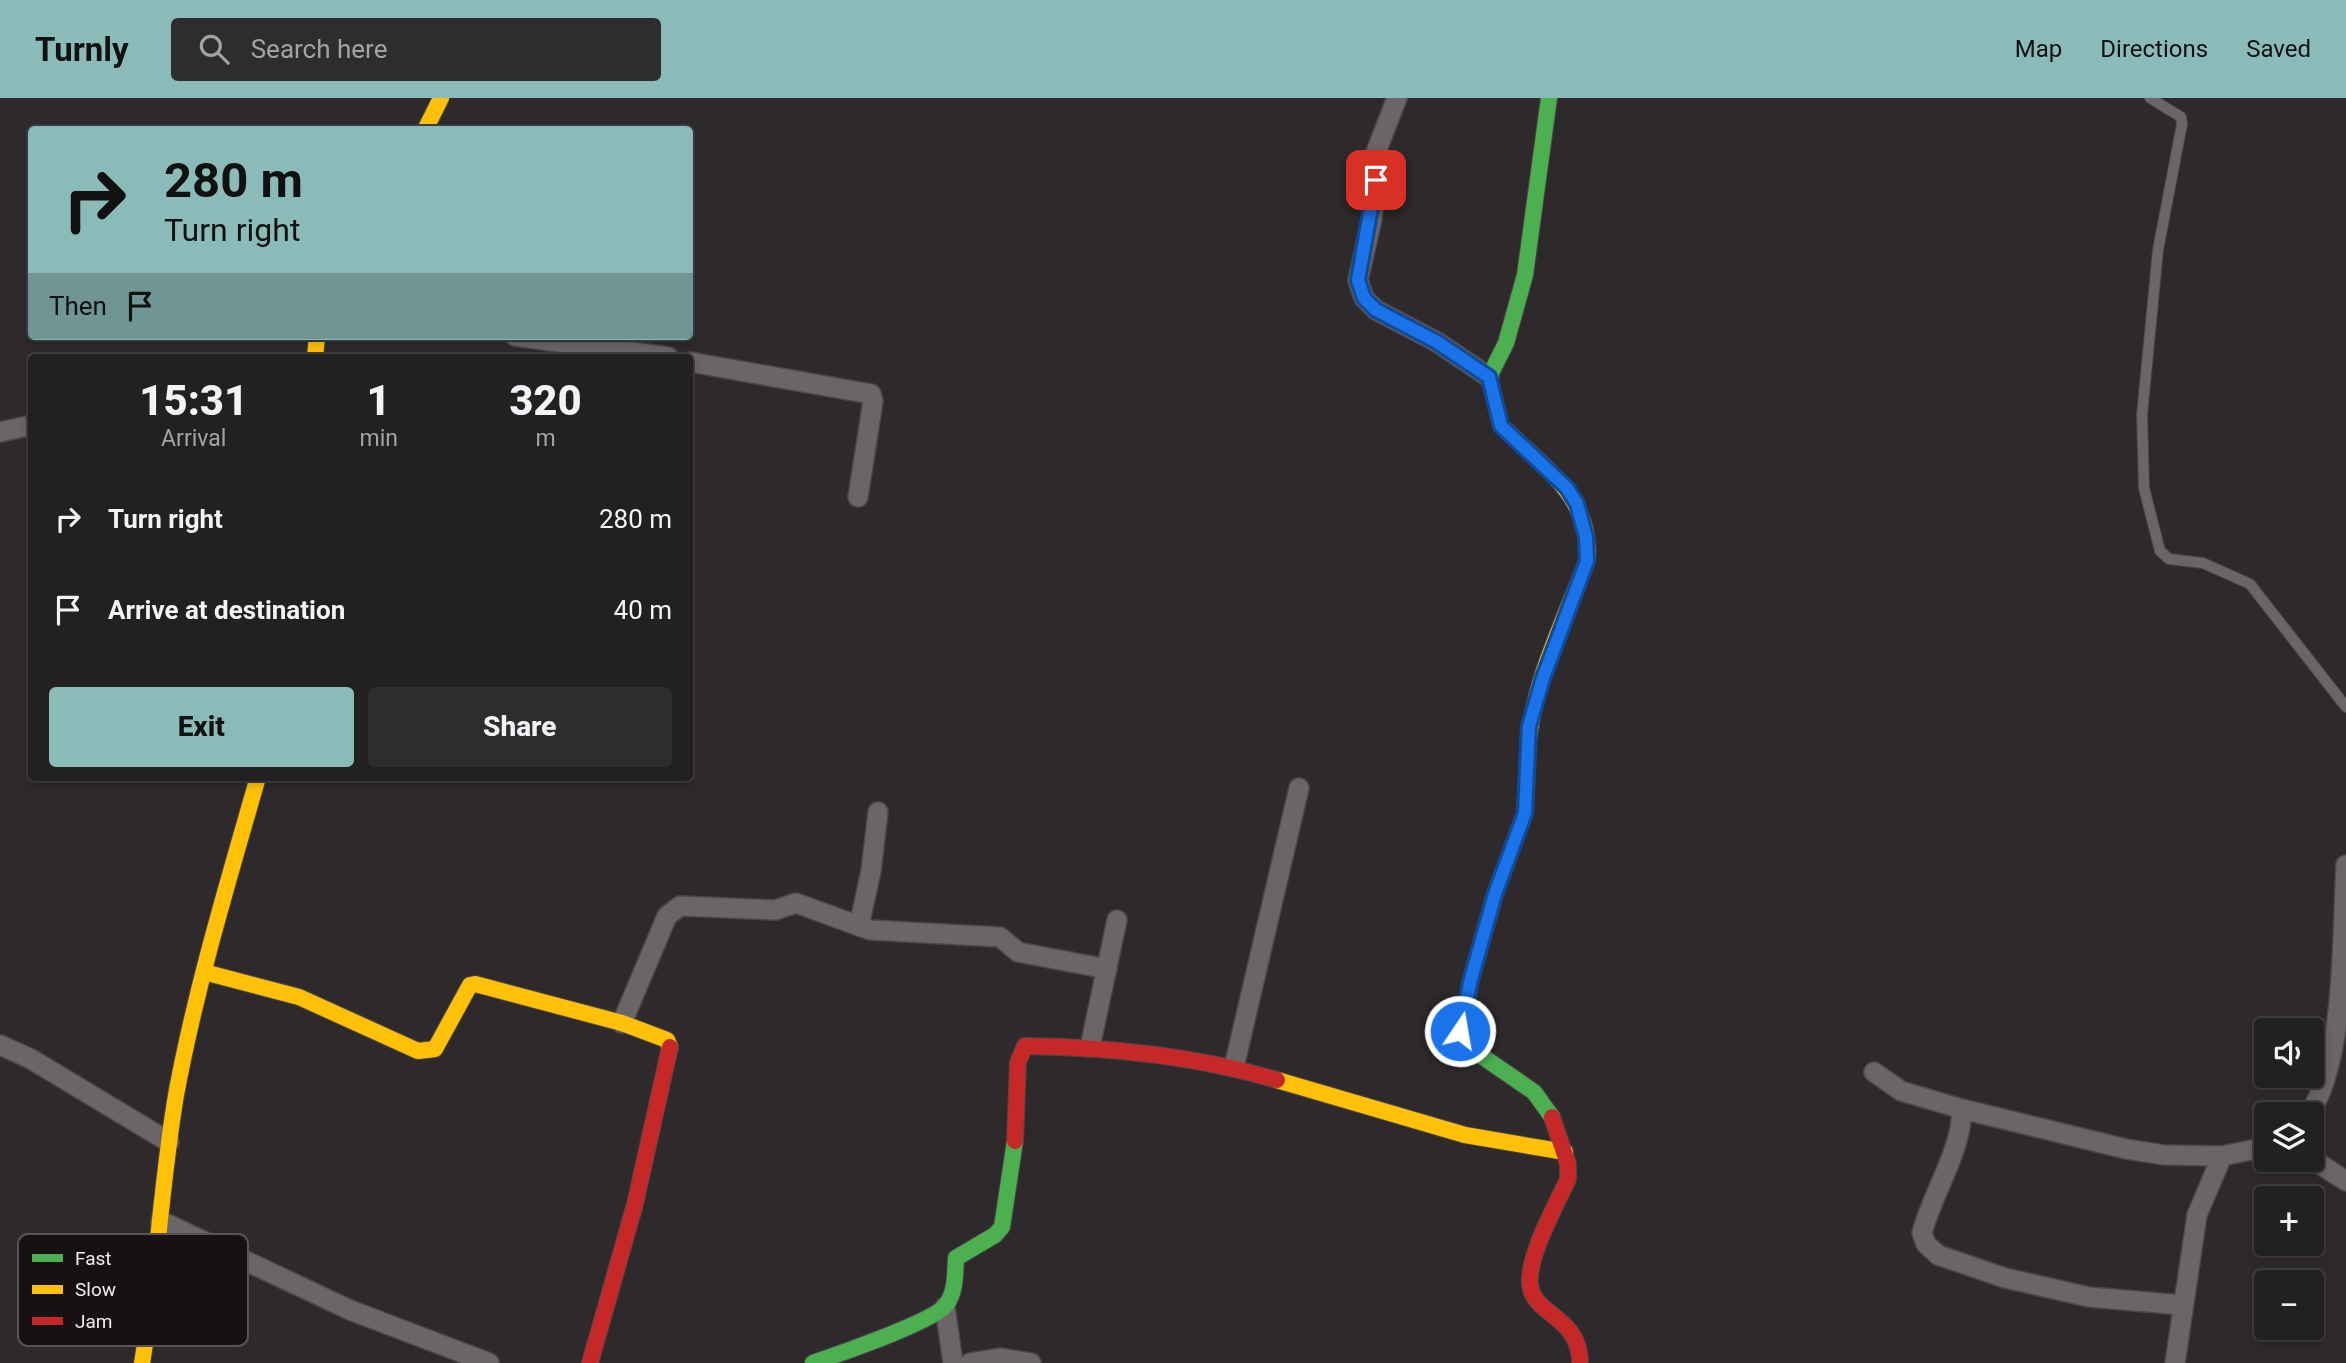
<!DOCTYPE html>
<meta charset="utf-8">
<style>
body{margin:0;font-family:Roboto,sans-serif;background:#2e2d2e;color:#f1f3f6;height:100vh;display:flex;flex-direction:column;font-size:26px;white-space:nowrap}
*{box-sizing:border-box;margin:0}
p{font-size:23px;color:#a2a3a5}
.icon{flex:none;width:38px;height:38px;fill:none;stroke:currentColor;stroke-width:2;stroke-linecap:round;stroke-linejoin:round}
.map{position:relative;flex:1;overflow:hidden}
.panel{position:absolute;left:28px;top:256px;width:665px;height:427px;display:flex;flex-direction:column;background:#222021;border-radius:7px;box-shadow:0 4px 10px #0003,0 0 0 2px #3f3e3f}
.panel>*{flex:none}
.guide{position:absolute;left:28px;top:28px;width:665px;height:214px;border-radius:7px;box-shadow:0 4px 10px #0003,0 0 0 2px #3f3e3f;background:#8bbbb9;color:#111;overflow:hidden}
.tools{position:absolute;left:2254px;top:920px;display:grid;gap:14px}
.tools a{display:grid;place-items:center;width:70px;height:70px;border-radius:7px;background:#222021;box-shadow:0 4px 10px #0003,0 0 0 2px #3f3e3f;font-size:35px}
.pin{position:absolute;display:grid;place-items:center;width:60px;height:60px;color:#fff;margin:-30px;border-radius:14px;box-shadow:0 4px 10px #0006}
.me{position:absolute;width:77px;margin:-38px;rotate:12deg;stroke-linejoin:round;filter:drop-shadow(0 0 5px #0008)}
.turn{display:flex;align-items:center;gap:24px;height:147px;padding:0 21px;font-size:32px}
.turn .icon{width:91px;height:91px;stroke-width:2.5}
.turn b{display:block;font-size:49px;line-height:60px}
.then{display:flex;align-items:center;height:66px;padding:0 21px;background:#0003;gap:14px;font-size:26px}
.eta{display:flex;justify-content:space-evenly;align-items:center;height:119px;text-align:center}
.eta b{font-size:42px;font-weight:800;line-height:49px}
.primary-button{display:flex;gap:14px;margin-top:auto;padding:14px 21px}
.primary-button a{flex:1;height:80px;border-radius:7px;background:#8bbbb9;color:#111;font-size:28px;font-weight:800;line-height:80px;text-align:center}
.primary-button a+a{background:#2e2d2e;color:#f1f3f6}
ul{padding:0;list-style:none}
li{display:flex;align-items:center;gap:21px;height:91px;padding:0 21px}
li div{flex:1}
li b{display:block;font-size:26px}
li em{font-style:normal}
header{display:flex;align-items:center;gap:42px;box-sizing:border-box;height:98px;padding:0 35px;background:#8bbbb9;color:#111}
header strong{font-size:33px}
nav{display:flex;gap:38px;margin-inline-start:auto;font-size:24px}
.search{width:490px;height:63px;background:#2e2d2e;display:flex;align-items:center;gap:18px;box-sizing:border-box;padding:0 24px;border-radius:7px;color:#a2a3a5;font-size:26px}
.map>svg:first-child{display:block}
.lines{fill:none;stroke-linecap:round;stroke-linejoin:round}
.lane-casing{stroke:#4b4648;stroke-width:12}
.street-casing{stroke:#4b4648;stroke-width:22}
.fast-casing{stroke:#4b4648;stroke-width:18}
.slow-casing{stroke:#4b4648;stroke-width:18}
.jam-casing{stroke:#4b4648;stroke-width:18}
.lane{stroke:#6a6668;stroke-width:10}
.street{stroke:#6a6668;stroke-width:19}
.fast{stroke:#4caf50;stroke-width:16}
.slow{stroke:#ffc107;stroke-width:16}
.jam{stroke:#c62828;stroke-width:16}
.route-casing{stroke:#114b97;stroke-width:18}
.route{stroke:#1a73e8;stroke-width:12}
.key{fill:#161214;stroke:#585355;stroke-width:2}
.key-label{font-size:19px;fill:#f1ebed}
</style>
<header>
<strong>Turnly</strong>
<div class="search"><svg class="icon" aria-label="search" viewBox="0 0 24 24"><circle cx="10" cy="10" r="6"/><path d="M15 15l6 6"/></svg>Search here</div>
<nav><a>Map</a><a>Directions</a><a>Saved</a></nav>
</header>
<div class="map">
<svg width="2346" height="1265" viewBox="0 0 2346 1265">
<rect width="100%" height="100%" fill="#2e2a2c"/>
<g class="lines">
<g class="lane-casing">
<path id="lane" d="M2150 0 2181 19 2182 26 2158 152 2142 317 2144 390 2160 453 2169 461 2203 465 2250 486 2346 609"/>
</g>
<g class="street-casing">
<g id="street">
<path d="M1397 0 1374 59 1376 82 1372 121 1358 182 1364 200 1376 212 1437 244 1489 279"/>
<path d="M515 238 668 259"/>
<path d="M690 264 871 296 873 303 858 399"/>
<path d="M0 334 32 327"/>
<path d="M859 828 871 773 878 714"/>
<path d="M622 925 667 818 680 808 775 812 796 805 870 832 1000 839 1018 854 1107 871"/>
<path d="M0 947 31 961 169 1044"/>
<path d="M1090 949 1117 822"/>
<path d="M1234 969 1299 690"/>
<path d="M1874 974 1901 993 1962 1011 2126 1051 2164 1057 2222 1058 2266 1049"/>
<path d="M1962 1011C1961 1055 1933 1093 1922 1135L1926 1146 1938 1157 2005 1180 2089 1199 2182 1207"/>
<path d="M2308 1017C2346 966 2342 831 2346 767"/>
<path d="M2312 1061 2346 1083"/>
<path d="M161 1123 350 1212 489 1265"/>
<path d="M945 1209 953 1265"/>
<path d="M970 1265 1000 1260 1031 1265"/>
<path d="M2175 1265 2197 1117 2222 1058"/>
</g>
</g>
<g class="fast-casing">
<g id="fast">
<path d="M1507 333 1501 328 1489 279 1506 245 1525 177 1549 0"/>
<path d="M1528 652 1525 715 1495 796 1471 881 1460 939 1467 948 1534 994 1552 1019"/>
<path d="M813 1265C838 1256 933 1224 946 1207 956 1194 955 1175 956 1160L995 1137 1002 1129 1015 1043"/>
</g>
</g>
<g class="slow-casing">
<g id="slow">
<path d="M425 32 441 0"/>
<path d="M315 259 317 238"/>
<path d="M1507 333C1546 371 1593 402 1587 463 1564 523 1531 587 1528 652"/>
<path d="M204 874 299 899 418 953 435 951 470 887 475 886 622 925 667 942 670 949"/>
<path d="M1277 982 1465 1037 1565 1054"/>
<path d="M142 1265C157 1176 161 1086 176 997 196 889 228 784 258 679"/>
</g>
</g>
<g class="jam-casing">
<g id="jam">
<path d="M1552 1019 1568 1066V1081C1556 1108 1527 1158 1530 1187 1534 1218 1580 1218 1580 1265"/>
<path d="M1015 1043 1018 964 1025 948C1109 949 1196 958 1277 982"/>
<path d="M590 1265 635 1106 670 949"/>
</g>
</g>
<use href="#lane" class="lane"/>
<use href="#street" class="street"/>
<use href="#fast" class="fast"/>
<use href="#slow" class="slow"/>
<use href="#jam" class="jam"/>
</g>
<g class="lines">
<g class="route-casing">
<path id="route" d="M1376 82 1358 182 1364 200 1376 212 1437 244 1489 279 1501 328 1567 390 1577 406 1586 439 1587 463 1543 580 1529 628 1525 715 1495 796 1471 881 1460 933"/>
</g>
<use href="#route" class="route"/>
</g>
<rect x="18" y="1136" width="230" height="112" rx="10" class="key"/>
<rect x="32" y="1156" width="31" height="8" fill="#4caf50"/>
<rect x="32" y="1187" width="31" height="9" fill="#ffc107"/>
<rect x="32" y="1219" width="31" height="8" fill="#c62828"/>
<g class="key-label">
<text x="75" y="1167">Fast</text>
<text x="75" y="1198">Slow</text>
<text x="75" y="1230">Jam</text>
</g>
</svg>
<div class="tools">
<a><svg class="icon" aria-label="sound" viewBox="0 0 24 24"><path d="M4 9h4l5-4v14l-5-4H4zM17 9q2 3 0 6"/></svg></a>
<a><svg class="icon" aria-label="layers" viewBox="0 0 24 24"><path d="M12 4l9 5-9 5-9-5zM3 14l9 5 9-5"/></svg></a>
<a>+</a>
<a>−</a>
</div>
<div class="pin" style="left:1376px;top:82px;background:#d93025"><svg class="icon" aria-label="arrive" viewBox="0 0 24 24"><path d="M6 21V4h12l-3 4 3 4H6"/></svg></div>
<svg class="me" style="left:1460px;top:933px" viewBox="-20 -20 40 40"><circle r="17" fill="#1a73e8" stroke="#fff" stroke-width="3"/><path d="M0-11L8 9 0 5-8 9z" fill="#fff"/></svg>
<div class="guide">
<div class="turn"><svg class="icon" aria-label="right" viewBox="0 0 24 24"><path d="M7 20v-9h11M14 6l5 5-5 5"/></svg><div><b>280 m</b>Turn right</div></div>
<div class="then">Then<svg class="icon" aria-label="arrive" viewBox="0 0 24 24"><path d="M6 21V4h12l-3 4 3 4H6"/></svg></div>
</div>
<section class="panel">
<div class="eta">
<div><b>15:31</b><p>Arrival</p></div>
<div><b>1</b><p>min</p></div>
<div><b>320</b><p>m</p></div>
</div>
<ul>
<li><svg class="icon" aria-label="right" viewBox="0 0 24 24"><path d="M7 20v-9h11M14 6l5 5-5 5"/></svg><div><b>Turn right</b></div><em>280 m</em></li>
<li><svg class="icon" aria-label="arrive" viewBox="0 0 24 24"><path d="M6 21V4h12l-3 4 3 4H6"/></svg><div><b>Arrive at destination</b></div><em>40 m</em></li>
</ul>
<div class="primary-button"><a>Exit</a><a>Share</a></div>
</section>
</div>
